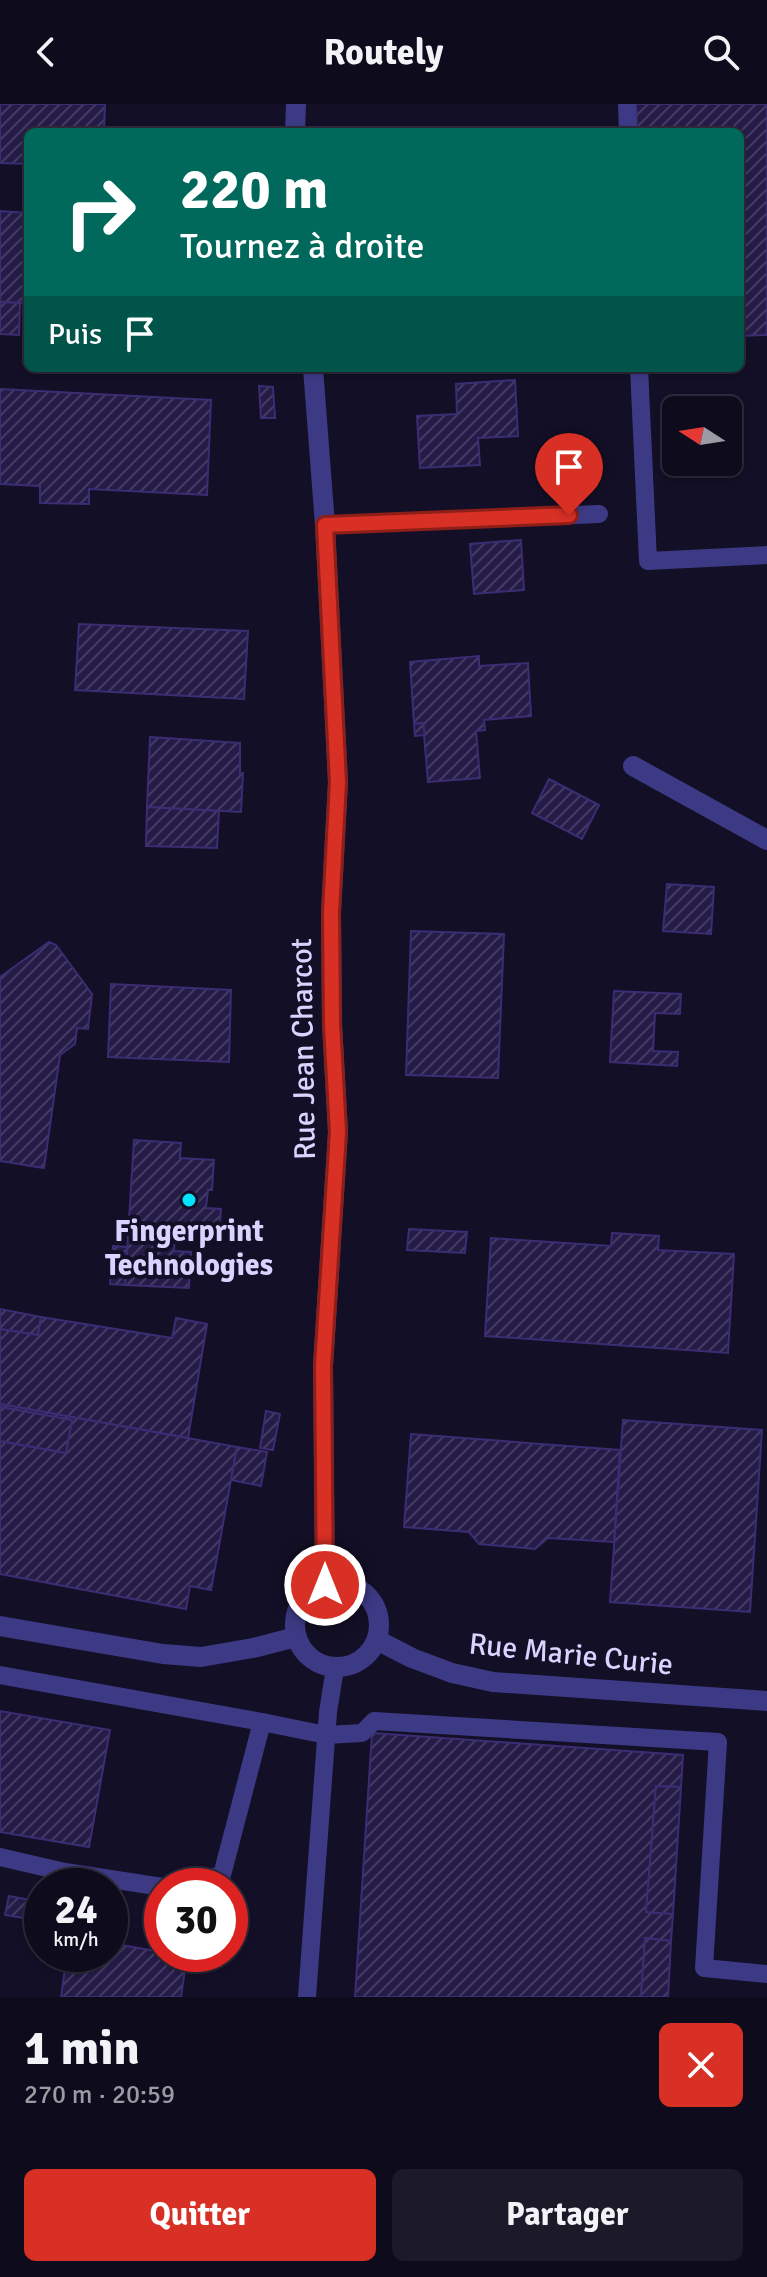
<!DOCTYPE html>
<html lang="fr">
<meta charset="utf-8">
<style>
body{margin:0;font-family:Signika,sans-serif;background:#1c1929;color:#f1f3f6;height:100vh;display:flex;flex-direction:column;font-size:30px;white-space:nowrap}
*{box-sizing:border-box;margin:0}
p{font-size:26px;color:#9b9ba3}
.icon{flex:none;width:44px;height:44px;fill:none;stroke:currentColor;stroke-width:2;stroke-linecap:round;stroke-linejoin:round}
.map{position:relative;height:1893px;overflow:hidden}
.panel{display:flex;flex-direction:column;background:#0e0b1c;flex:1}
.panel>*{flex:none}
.banner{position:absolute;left:24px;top:24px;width:720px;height:244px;border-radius:12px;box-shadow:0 2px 6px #0004,0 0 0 2px #2e2b3b;background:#00695c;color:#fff;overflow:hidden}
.needle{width:52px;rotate:282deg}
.buttons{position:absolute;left:662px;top:292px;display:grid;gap:16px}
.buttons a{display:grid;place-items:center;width:80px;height:80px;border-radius:12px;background:#0e0b1c;box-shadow:0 2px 6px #0004,0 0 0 2px #2e2b3b;font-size:40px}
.speed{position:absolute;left:24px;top:1764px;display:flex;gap:16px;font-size:40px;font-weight:700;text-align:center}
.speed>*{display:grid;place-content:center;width:104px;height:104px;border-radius:50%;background:#0e0b1c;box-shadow:0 2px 6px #0004,0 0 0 2px #2e2b3b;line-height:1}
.speed small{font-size:20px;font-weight:400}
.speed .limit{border:12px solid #d22;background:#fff;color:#111}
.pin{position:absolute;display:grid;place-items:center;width:68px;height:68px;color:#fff;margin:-82px -34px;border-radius:50% 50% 50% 0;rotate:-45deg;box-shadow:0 0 8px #0007}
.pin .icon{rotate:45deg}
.me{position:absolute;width:88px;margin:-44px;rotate:0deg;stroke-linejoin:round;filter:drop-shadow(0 0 6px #0008)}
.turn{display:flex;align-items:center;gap:28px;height:168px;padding:0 24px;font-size:36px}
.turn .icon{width:104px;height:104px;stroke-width:2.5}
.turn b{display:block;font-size:56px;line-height:68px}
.then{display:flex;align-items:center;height:76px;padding:0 24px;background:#0003;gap:16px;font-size:30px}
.round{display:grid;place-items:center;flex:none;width:84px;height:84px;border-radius:12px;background:#1c1929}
.summary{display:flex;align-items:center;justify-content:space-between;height:136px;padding:0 24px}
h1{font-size:48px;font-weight:800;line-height:60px}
.button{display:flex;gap:16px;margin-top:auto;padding:16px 24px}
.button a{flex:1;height:92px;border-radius:12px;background:#d93025;color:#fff;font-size:32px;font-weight:800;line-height:92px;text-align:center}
.button a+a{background:#1c1929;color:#f1f3f6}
header{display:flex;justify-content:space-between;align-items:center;height:104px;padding:0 24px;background:#0e0b1c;font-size:36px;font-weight:800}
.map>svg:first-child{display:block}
.building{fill:url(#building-hatch);stroke:#3b2d73;stroke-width:2}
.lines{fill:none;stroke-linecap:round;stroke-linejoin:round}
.lane{stroke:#3d3a85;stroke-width:18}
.street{stroke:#3d3a85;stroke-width:20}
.route-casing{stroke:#8d1f18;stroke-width:20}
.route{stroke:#d93025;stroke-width:14}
.poi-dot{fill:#00e5ff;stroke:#130f26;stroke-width:3}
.labels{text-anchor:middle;stroke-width:8;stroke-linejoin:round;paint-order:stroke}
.street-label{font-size:30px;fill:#d9d4ff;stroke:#130f26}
.poi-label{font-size:30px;font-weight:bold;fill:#d9d4ff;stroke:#130f26}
</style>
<header><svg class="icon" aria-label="back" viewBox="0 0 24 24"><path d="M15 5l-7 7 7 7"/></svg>Routely<svg class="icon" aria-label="search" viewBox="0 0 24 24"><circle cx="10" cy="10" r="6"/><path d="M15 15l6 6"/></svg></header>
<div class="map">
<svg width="767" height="1893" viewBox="0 0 767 1893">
<defs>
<pattern id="building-hatch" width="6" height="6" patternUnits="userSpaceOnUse" patternTransform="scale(2)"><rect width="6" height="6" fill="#241b47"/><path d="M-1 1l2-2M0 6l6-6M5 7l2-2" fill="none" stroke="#433b63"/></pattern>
</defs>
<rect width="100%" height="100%" fill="#130f26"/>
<g class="building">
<path d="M0 0H105L104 28H28V60L0 59Z"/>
<path d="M636 0H767V231L740 232V28H637Z"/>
<path d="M0 107 28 109V199L0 198Z"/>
<path d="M0 198 20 199 19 231 0 230Z"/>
<path d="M515 276 518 332 478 334 480 361 420 364 417 312 457 310 456 280Z"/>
<path d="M259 282 273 283 275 314H261Z"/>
<path d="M0 285 211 296 207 391 89 385V400L40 399V382L0 380Z"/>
<path d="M521 436 524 486 474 490 470 440Z"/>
<path d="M79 520 248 527 244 595 75 586Z"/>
<path d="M479 552V562L528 559 531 612 484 616 485 626 476 627 480 674 428 678 423 619 414 620 410 558Z"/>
<path d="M423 619 425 631 415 632 414 620Z"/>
<path d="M150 633 240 639V670L243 669 241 708 147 703Z"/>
<path d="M549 675 599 701 582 735 532 709Z"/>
<path d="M147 703 219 707 217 744 146 742Z"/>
<path d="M667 780 714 783 711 830 663 827Z"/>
<path d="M411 827 504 830 498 974 406 971Z"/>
<path d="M49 838 56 841 92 890 88 925 77 924 75 940 60 951 44 1064 0 1057V873Z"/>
<path d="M111 880 231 886 229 958 108 953Z"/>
<path d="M614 887 681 890 680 910 655 909 653 947 678 948 677 962 610 958Z"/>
<path d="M134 1036 181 1039 180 1054 214 1056 212 1086H208L206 1104 221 1105 219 1134 175 1133 174 1147 191 1148 189 1184 125 1181Z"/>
<path d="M409 1125 467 1128 465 1149 407 1146Z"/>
<path d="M612 1129 659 1132 658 1146 734 1150 728 1249 485 1232 491 1134 611 1142Z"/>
<path d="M113 1142 127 1143 125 1181 110 1180Z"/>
<path d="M0 1205 41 1213 38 1231 0 1225Z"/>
<path d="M41 1213 172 1234 176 1214 207 1220 188 1334 0 1300V1225L38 1231Z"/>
<path d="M0 1300 237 1343 211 1486 190 1482 186 1505 0 1470V1337L66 1349 72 1316 0 1303Z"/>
<path d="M0 1303 72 1316 66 1349 0 1337Z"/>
<path d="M266 1307 280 1310 273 1346 260 1344Z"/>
<path d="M623 1316 762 1326 750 1508 610 1498Z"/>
<path d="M411 1330 620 1346 614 1438 548 1434 535 1445 479 1440 469 1428 404 1423Z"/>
<path d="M237 1343 267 1348 261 1382 231 1376Z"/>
<path d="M0 1607 110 1626 89 1743 0 1728Z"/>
<path d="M372 1629 683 1651 681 1683 656 1682 646 1808 673 1810 671 1837 645 1834 641 1893H355Z"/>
<path d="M656 1682 681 1683 673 1810 646 1808Z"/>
<path d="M9 1792 42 1798V1817L5 1811Z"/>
<path d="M645 1834 671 1837 668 1893H641Z"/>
<path d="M110 1839 162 1848V1850L187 1852 181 1893H61L67 1850H110Z"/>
</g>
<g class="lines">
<g class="lane">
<path d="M627 0 628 28"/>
<path d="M639 264 648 457 767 451"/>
<path d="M325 421 599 410"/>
<path d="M0 1571 262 1618"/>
<path d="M0 1753 65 1768 162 1783"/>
<path d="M169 1782 222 1771 262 1618 326 1631 362 1629 374 1617 718 1638 704 1864 767 1870"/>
<path d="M307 1893 328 1608 335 1564"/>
</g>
<g class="street">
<path d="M295 28 296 0"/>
<path d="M313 264 325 421 338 678 331 808 332 920 338 1028 323 1262 325 1481"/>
<path d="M633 662 767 736"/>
<circle cx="337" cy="1521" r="42"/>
<path d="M0 1522 163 1550 201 1553 253 1544 296 1533"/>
<path d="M377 1536 412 1554 452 1569 493 1578 767 1597"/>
</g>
</g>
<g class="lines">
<g class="route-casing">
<path id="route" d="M325 1481 323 1262 338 1028 332 920 331 808 338 678 325 421 569 411"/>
</g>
<use href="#route" class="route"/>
</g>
<circle class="poi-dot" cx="189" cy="1096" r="8"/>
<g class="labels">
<g class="street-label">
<text transform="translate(303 945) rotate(-91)" y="10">Rue Jean Charcot</text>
<text transform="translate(571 1550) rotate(6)" y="10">Rue Marie Curie</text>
</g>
<g class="poi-label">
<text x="189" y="1137">Fingerprint<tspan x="189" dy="34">Technologies</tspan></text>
</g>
</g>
</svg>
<div class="buttons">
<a><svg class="needle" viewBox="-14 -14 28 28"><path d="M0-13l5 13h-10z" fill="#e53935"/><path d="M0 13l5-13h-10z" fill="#9b9ba3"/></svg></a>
</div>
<div class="speed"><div>24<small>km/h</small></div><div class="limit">30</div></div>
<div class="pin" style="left:569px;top:411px;background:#d93025"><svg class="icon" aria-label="arrive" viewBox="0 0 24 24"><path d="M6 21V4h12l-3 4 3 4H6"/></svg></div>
<svg class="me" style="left:325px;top:1481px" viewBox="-20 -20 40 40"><circle r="17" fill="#d93025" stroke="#fff" stroke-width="3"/><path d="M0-11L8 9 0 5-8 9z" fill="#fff"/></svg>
<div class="banner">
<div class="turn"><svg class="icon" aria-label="right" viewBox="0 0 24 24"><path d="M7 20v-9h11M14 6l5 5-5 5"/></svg><div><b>220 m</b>Tournez à droite</div></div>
<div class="then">Puis<svg class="icon" aria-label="arrive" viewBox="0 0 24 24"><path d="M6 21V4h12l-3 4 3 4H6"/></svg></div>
</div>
</div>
<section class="panel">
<div class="summary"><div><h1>1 min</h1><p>270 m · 20:59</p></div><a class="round" style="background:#d93025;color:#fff"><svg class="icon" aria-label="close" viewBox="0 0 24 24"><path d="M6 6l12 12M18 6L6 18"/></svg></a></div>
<div class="button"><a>Quitter</a><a>Partager</a></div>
</section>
